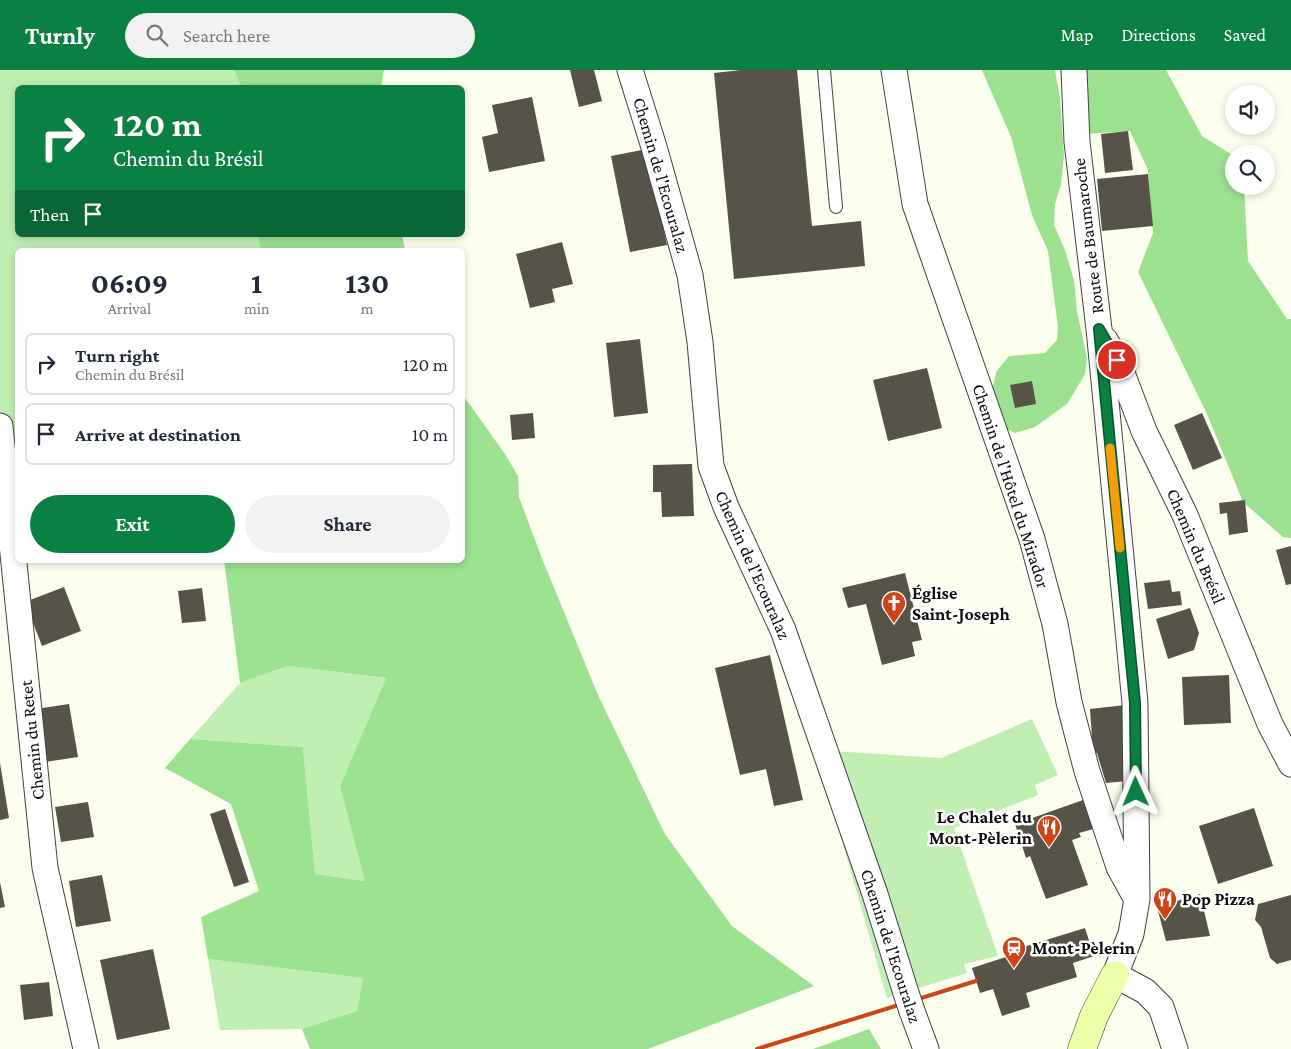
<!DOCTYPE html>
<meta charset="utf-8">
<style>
body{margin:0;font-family:"Crimson Pro",serif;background:#f2f2f3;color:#1f2937;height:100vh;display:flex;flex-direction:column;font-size:19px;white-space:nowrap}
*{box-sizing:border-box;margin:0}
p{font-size:16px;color:#747a83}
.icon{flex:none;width:28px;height:28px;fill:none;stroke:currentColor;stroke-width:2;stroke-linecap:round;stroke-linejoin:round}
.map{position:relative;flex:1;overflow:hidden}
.panel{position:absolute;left:15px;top:178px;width:450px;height:315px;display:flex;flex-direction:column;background:#fff;border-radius:8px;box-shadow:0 2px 8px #0003}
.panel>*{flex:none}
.hud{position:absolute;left:15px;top:15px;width:450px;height:152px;border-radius:8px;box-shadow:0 2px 8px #0003;background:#0b8043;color:#fff;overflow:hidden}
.buttons{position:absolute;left:1225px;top:15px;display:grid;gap:10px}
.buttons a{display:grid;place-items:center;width:50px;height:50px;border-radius:50%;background:#fff;box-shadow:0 2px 8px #0003;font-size:25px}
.pin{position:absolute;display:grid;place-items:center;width:42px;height:42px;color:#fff;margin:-21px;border:2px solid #fff;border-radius:50%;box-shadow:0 1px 5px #0007}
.me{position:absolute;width:55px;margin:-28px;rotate:359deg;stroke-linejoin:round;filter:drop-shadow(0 0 4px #0008)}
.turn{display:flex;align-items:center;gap:18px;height:105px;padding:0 15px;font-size:22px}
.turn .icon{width:65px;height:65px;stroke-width:2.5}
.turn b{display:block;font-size:35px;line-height:42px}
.then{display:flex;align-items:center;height:48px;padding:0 15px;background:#0003;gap:10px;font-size:19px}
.eta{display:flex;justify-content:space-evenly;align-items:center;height:85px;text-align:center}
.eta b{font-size:30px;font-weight:700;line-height:35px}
.button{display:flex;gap:10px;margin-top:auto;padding:10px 15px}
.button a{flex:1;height:58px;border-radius:30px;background:#0b8043;color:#fff;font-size:20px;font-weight:700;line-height:58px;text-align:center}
.button a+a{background:#f2f2f3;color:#1f2937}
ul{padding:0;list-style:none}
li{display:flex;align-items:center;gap:15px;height:62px;margin:0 10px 8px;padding:0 5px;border:2px solid #e0e1e3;border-radius:8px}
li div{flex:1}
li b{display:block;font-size:19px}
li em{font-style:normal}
header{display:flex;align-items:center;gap:30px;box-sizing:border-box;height:70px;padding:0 25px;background:#0b8043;color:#fff}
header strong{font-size:24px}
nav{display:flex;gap:28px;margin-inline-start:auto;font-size:18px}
.search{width:350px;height:45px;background:#f2f2f3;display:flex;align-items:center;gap:12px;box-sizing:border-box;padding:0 18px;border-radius:28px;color:#747a83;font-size:19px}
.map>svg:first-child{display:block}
.green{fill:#c0eeb3}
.forest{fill:#9ce190}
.building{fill:#575348}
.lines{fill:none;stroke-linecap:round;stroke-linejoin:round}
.lane-casing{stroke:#404040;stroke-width:14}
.street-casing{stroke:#404040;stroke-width:27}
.secondary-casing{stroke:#2f2f2f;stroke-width:29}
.lane{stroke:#fff;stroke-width:12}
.street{stroke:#fff;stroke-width:25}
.secondary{stroke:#eeffa9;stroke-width:28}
.rail{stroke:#cd4516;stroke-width:4}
.street-bridge-casing{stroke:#404040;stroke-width:27;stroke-linecap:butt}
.street-bridge{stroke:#fff;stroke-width:25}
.route-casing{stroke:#07532c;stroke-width:12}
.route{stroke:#0b8043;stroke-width:9}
.slow{stroke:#f59e0b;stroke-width:9}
.labels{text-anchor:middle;stroke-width:5;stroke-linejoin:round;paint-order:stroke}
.street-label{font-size:18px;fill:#0d0d0d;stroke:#fff}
.poi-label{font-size:18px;font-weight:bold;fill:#0d0d0d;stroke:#fff;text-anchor:start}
</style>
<header>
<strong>Turnly</strong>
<div class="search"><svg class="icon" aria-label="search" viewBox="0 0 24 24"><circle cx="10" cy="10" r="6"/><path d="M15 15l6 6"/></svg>Search here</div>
<nav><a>Map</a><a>Directions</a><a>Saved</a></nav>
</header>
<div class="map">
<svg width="1291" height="979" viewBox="0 0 1291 979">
<rect width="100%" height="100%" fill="#fdffee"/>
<g class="green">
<path d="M0 0H234L242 17 18 18V165H257L261 180H18L17 384H7L0 365Z"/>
<path d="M288 596 386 608 340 716 366 811 315 804 303 677 190 669 240 613Z"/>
<path d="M1032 649 1058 705 1035 715 1038 725 954 758 998 886 964 894 967 903 887 928 816 680 941 688Z"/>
<path d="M208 889 363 908 357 941 302 959 220 960Z"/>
</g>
<g class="forest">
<path d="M234 0H384L381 17 242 18Z"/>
<path d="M982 0H1055L1060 28 1064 86 1061 114 1055 134 1054 155 1065 180 1074 210 1077 241 1087 288 1085 304 1067 334 1035 357 1015 363 1004 358 991 327 996 302 1009 286 1045 283 1057 270 1058 257 1048 181 1032 145 1011 67Z"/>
<path d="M1086 0H1166L1202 66 1234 86V116H1244L1248 191 1287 249H1291V468L1283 467 1243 432 1207 344 1138 202 1153 163 1148 100 1130 61 1085 64Z"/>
<path d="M257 165H402L405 180H261Z"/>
<path d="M463 325 505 384 518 406 519 427 541 486 598 625 665 764 732 856 814 916 648 979H310L302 959 357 941 363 908 208 889 201 847 259 821 231 734 165 698 190 669 303 677 315 804 365 811 340 716 386 608 288 596 240 613 224 490H462Z"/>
<path d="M869 959 881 979H813Z"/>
</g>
<g class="building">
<path d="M570 0H594L602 31 579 37Z"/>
<path d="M741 0H797L812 156 861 151 865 196 734 209 714 3Z"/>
<path d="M532 27 545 91 489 102 482 67 498 63 492 35Z"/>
<path d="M1128 61 1133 100 1105 103 1101 64Z"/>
<path d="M647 79 667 175 630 182 611 86Z"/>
<path d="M1148 104 1153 156 1102 161 1097 109Z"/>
<path d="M562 172 573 214 552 219 555 232 530 238 516 184Z"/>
<path d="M640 269 648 343 614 347 606 273Z"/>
<path d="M927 298 942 358 888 371 873 310Z"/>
<path d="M1032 311 1036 334 1015 338 1010 315Z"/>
<path d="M533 343 535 368 512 370 510 345Z"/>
<path d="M1202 343 1222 388 1193 400 1174 355Z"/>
<path d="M692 394 694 446 662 447 661 422H653V395Z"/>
<path d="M1245 430 1248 462 1229 465 1227 443 1220 444 1219 433Z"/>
<path d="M1291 476V514L1286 515 1276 480Z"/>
<path d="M905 503 922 570 912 572 915 586 882 595 866 534 848 538 842 518Z"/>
<path d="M1170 510 1172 522 1180 521 1182 535 1148 539 1144 513Z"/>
<path d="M64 517 81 561 42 576 25 532Z"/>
<path d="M202 518 206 551 182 553 178 521Z"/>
<path d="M1190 538 1199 563 1194 580 1168 589 1156 549Z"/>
<path d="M770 585 803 730 774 736 766 699 740 705 715 598Z"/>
<path d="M1229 605 1231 653 1184 655 1182 607Z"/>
<path d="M69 634 78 687 45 692 36 639Z"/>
<path d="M1125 635 1127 711 1106 713 1097 683H1093L1090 639Z"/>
<path d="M0 693 9 748 0 750Z"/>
<path d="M1083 730 1093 759 1079 763 1081 767 1072 770 1088 815 1046 829 1030 786 1026 788 1015 754Z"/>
<path d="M88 732 94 767 61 772 55 737Z"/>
<path d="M1254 738 1273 796 1218 814 1199 756Z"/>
<path d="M225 739 249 812 234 817 210 744Z"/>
<path d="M102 805 111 851 76 857 69 811Z"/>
<path d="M0 812 5 837 0 838Z"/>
<path d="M1200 824 1210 866 1166 871 1157 837Z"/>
<path d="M1291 825V890L1277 894 1270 888 1261 857 1255 850 1258 834Z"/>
<path d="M1085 858 1094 886 1073 893 1077 907 1026 923 1030 937 1002 946 993 919 980 923 972 898 1012 885 1010 881Z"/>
<path d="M153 879 170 959 117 970 100 890Z"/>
<path d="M49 912 53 946 24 950 20 915Z"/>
</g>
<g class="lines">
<g class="lane-casing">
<path id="lane" d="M824 0 836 137"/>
</g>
<g class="street-casing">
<g id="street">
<path d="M630 0 654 77 690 205 700 272 711 396 726 437 783 560 875 824 906 923"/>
<path d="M894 0 915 134 1032 469 1055 554 1069 632 1087 701 1119 797 1136 828"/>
<path d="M1074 0 1077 72 1099 259 1135 633 1137 829 1131 864 1115 905 1145 921 1161 937 1175 979"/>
<path d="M1105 270 1117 290 1144 361 1185 445 1270 654 1291 694"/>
<path d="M0 356 45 798 86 979"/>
<path d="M912 941 926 979"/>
</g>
</g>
<g class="secondary-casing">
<path id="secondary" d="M1082 979 1094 946 1115 905"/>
</g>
<use href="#lane" class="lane"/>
<use href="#street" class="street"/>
<use href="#secondary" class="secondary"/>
<path class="rail" d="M757 979 976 911"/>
<g class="street-bridge-casing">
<path id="street-bridge" d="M906 923 912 941"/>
</g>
<use href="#street-bridge" class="street-bridge"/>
</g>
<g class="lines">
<g class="route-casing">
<path id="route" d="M1117 290 1099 259 1135 633 1136 722"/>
</g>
<use href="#route" class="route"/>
<path class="slow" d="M1110 378 1120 478"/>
</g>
<defs>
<g id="church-pin" transform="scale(1.25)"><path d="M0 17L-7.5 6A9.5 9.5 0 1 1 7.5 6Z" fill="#cd4516" stroke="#fff"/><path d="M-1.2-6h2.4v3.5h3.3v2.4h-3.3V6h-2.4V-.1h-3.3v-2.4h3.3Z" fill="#fff"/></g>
<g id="restaurant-pin" transform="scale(1.25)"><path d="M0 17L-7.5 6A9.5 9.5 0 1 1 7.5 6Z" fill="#cd4516" stroke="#fff"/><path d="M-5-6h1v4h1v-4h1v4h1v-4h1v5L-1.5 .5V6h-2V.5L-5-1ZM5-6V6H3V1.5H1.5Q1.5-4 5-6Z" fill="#fff"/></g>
<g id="station-pin" transform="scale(1.25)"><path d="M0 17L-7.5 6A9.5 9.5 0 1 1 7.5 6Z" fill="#cd4516" stroke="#fff"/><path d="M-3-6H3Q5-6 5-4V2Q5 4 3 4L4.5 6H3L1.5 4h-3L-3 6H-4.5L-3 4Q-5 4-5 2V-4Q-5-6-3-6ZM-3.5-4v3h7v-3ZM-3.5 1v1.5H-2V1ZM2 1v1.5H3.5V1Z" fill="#fff"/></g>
</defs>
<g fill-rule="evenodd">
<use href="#church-pin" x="894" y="533"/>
<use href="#restaurant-pin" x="1049" y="757"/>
<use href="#restaurant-pin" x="1165" y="829"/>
<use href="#station-pin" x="1014" y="878"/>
</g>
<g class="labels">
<g class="street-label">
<text transform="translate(661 105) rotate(74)" y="6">Chemin de l'Ecouralaz</text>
<text transform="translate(1088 166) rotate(-97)" y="6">Route de Baumaroche</text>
<text transform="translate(1011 416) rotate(72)" y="6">Chemin de l'Hôtel du Mirador</text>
<text transform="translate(1196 476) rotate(67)" y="6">Chemin du Brésil</text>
<text transform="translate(753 495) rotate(66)" y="6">Chemin de l'Ecouralaz</text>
<text transform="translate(32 670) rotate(-96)" y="6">Chemin du Retet</text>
<text transform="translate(891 876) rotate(72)" y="6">Chemin de l'Ecouralaz</text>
</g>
<g class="poi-label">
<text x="912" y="529">Église<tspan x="912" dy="21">Saint-Joseph</tspan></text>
<text x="1032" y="753" text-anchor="end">Le Chalet du<tspan x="1032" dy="21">Mont-Pèlerin</tspan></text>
<text x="1182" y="835">Pop Pizza</text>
<text x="1032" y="884">Mont-Pèlerin</text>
</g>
</g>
</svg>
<div class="buttons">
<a><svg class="icon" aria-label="sound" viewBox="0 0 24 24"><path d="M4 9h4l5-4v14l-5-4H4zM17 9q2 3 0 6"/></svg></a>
<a><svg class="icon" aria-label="search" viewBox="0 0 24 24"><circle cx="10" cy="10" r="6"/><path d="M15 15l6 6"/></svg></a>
</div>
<div class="pin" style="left:1117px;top:290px;background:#d93025"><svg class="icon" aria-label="arrive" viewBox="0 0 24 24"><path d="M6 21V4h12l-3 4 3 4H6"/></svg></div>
<svg class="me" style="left:1136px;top:722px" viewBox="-20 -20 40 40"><path d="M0-17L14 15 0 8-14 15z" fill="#0b8043" stroke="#fff" stroke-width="4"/></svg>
<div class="hud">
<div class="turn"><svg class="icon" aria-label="right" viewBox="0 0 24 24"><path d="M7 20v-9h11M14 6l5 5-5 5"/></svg><div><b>120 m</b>Chemin du Brésil</div></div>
<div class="then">Then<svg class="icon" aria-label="arrive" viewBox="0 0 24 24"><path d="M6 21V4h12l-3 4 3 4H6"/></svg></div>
</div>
<section class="panel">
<div class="eta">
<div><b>06:09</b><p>Arrival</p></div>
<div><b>1</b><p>min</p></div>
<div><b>130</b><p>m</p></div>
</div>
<ul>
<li><svg class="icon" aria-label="right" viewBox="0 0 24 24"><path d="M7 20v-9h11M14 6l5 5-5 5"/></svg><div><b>Turn right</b><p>Chemin du Brésil</p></div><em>120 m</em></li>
<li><svg class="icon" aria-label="arrive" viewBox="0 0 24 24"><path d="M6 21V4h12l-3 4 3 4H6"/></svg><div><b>Arrive at destination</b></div><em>10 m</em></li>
</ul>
<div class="button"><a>Exit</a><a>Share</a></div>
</section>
</div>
